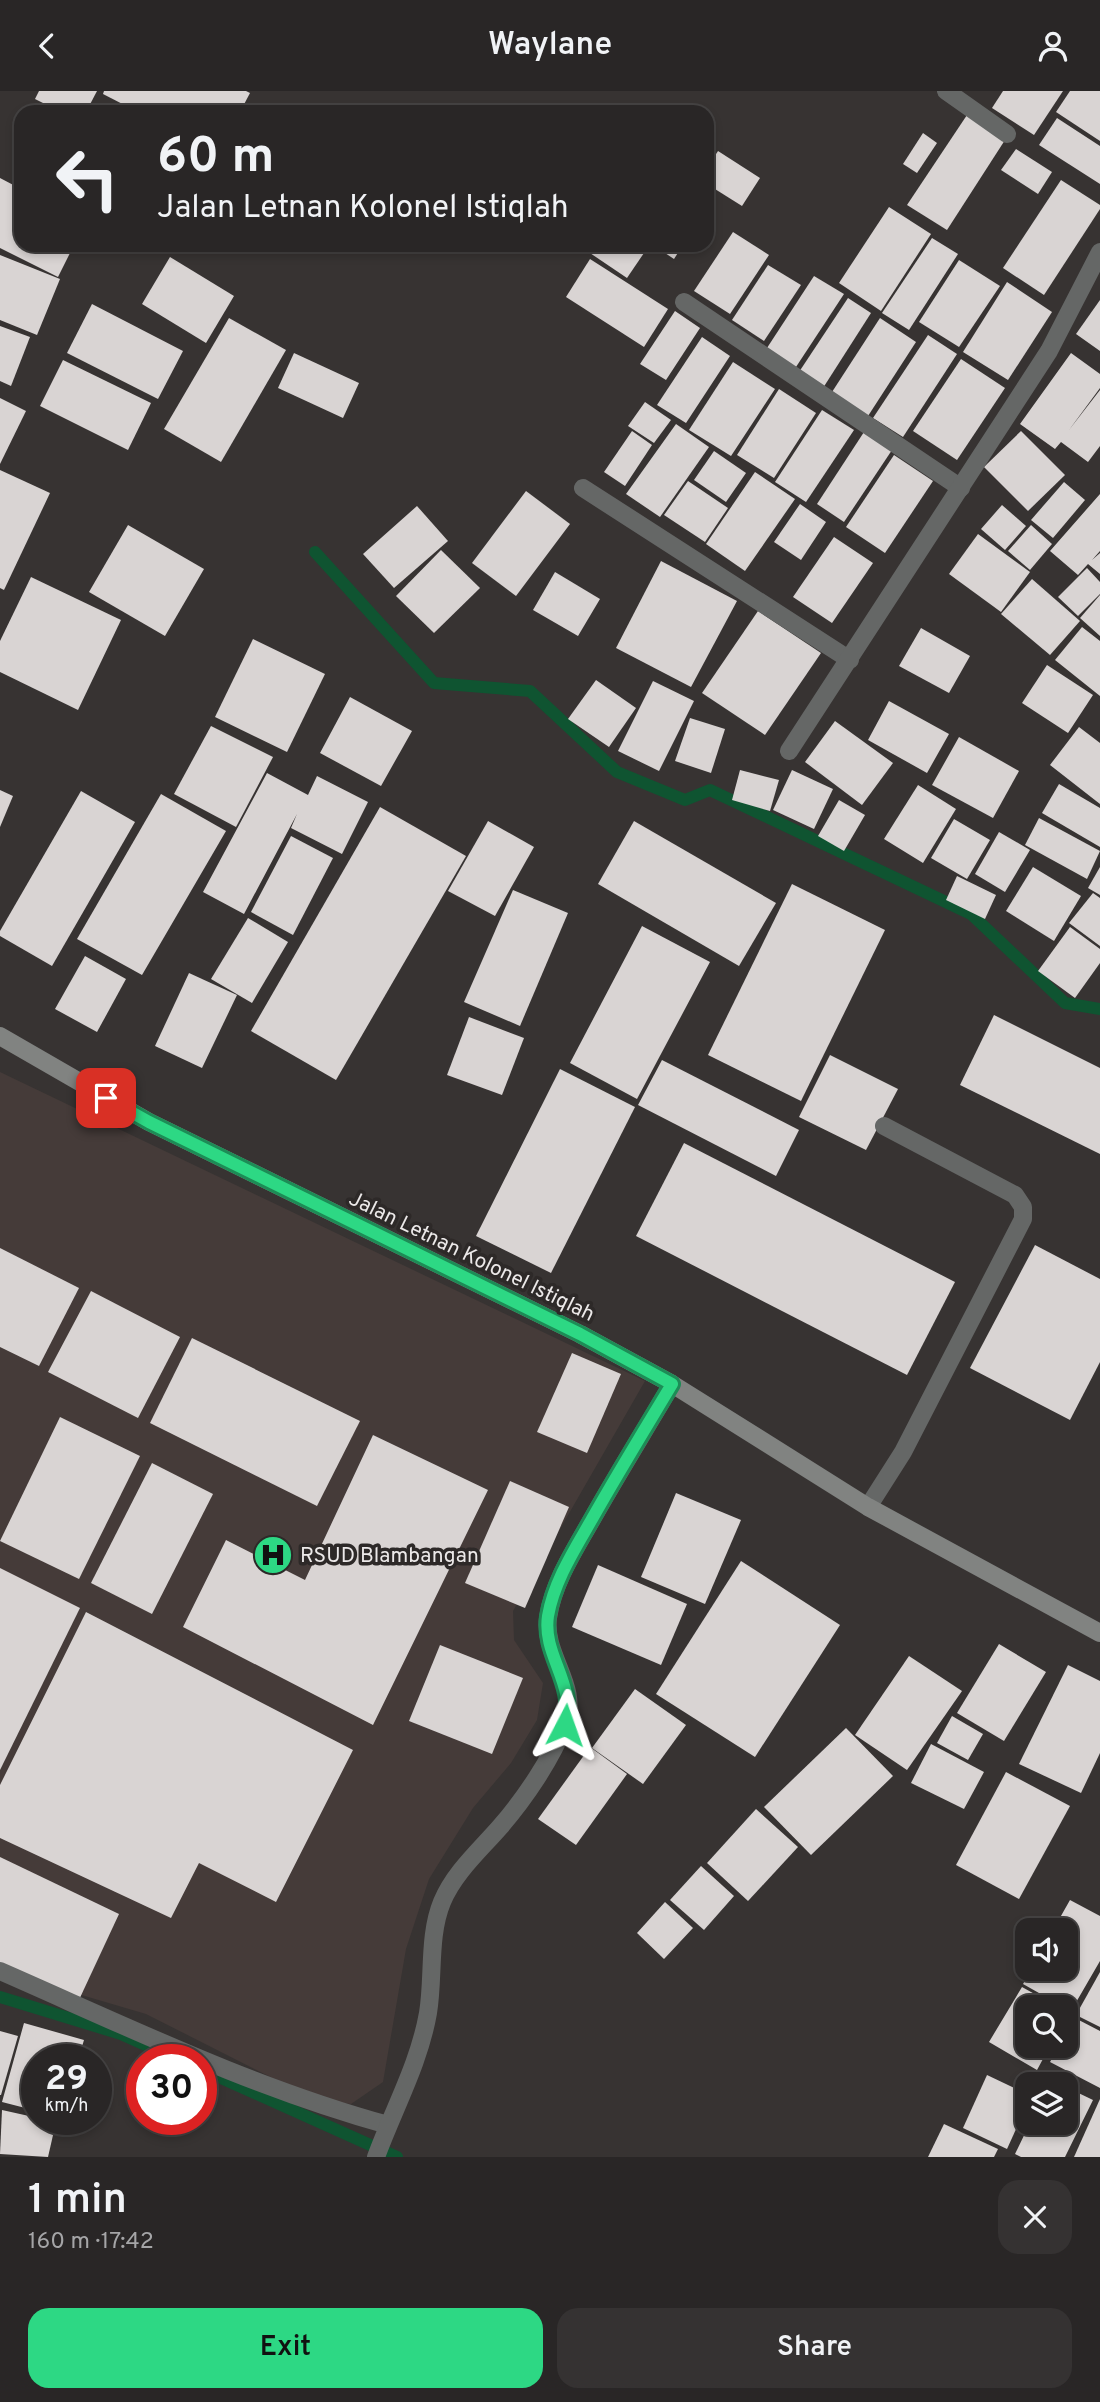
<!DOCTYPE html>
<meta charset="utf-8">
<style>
body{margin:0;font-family:Overpass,sans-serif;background:#353232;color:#f1f3f6;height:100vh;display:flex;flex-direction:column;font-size:26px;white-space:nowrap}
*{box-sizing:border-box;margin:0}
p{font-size:23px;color:#a5a5a7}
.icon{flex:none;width:38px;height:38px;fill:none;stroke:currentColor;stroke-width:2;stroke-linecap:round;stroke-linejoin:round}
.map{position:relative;height:2066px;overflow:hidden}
.sheet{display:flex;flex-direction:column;background:#292626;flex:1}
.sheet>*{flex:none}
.guide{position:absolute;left:14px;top:14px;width:700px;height:147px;border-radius:21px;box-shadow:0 4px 10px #0003,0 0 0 2px #454343;background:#292626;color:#f1f3f6;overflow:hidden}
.tools{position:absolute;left:1015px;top:1827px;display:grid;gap:14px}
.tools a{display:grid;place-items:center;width:63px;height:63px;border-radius:14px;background:#292626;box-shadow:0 4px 10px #0003,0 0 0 2px #454343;font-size:35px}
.speed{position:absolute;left:21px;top:1953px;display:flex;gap:14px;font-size:35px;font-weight:700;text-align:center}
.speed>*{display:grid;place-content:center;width:91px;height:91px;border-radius:50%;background:#292626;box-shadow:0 4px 10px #0003,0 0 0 2px #454343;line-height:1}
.speed small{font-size:18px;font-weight:400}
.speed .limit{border:10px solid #d22;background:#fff;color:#111}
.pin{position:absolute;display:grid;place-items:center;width:60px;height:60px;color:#fff;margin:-30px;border-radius:14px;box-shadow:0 4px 10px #0006}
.me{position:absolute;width:77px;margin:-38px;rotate:4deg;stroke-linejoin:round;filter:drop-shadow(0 0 5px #0008)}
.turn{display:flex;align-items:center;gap:24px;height:147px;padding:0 28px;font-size:32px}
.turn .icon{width:91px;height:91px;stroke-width:2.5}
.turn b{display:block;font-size:49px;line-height:60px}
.round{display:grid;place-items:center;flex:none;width:74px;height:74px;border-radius:21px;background:#353232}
.summary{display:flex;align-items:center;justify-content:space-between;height:119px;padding:0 28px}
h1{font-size:42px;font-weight:600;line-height:52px}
.action{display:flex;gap:14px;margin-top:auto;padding:14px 28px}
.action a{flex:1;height:80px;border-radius:21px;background:#2dd884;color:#111;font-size:28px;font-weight:600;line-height:80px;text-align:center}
.action a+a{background:#353232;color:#f1f3f6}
header{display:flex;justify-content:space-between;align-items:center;height:91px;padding:0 28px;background:#292626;font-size:32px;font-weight:600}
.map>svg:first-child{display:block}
.built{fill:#453b39}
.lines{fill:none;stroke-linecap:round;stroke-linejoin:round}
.stream{stroke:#0f5431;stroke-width:12}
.building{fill:#d9d4d3}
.lane{stroke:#656766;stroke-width:18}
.street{stroke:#656766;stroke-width:18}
.secondary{stroke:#818381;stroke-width:18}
.route-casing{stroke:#1d8c56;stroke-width:18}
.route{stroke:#2dd884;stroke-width:12}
.labels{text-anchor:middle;stroke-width:7;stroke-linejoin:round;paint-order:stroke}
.street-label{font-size:21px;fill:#ece9e9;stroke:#2d2928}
.poi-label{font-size:21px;fill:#ece9e9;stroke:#2d2928;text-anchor:start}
</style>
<header><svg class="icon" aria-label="back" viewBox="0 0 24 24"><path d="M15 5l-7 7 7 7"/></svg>Waylane<svg class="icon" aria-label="person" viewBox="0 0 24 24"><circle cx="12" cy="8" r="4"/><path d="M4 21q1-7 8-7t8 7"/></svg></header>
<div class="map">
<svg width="1100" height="2066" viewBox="0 0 1100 2066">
<rect width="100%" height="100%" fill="#373332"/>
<path class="built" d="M0 981 645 1290 513 1520 514 1549 543 1592 537 1629 511 1672 473 1717 429 1788 406 1858 383 1991 351 2013 312 2007 146 1923 0 1880Z"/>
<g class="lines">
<g class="stream">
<path d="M315 461 434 592 530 600 617 681 685 709 710 699 971 823 1065 912 1100 918"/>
<path d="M0 1906 121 1943 179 1969"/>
<path d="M201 1978 397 2066"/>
</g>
</g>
<g class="building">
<path d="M39 0H97L86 21H61L35 8Z"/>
<path d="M104 0H246L250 2 240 21H138L103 3Z"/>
<path d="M1003 0H1063L1034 44 992 17Z"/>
<path d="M1070 0H1100V50L1056 21Z"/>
<path d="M967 24 1005 49 947 139 907 114Z"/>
<path d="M1057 27 1100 55V93L1039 54Z"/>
<path d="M923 42 937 52 917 82 903 73Z"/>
<path d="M1016 58 1052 81 1038 103 1001 79Z"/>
<path d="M718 60 760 87 742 115 707 93V77Z"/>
<path d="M0 87 21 98V154H74L58 186 0 157Z"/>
<path d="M1061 89 1100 114V118L1044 204 1003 177Z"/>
<path d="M889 116 931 143 881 220 839 192Z"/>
<path d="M733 141 769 164 730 223 694 200Z"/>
<path d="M932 147 958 163 909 239 882 222Z"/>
<path d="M591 154H638L646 159 627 187 587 160Z"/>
<path d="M653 154H683L674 168Z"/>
<path d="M0 164 60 188 37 244 0 229Z"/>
<path d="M170 166 234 205 206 252 142 213Z"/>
<path d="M590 168 668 218 644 256 566 206Z"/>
<path d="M959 169 1000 195 959 256 919 231Z"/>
<path d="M768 174 801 194 764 250 732 229Z"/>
<path d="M814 185 844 203 794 279 765 260Z"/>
<path d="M1007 191 1052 221 1008 289 963 261Z"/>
<path d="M848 207 871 222 823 297 799 281Z"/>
<path d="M1100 209V260L1076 243Z"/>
<path d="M92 213 183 260 158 308 67 262Z"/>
<path d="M675 220 700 237 666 289 640 273Z"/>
<path d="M229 227 286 259 221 371 164 338Z"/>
<path d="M880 227 916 251 868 325 832 301Z"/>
<path d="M0 235 30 246 11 295 0 290Z"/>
<path d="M928 244 957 263 903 346 873 327Z"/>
<path d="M702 246 730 265 686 332 657 314Z"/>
<path d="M294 262 359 292 343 327 278 297Z"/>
<path d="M1071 262 1100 283V297L1069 339 1100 299V355L1088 371 1061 351 1055 358 1020 333Z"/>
<path d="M961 268 1005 297 957 369 913 340Z"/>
<path d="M63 269 151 312 128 359 40 315Z"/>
<path d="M733 271 775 298 731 365 689 339Z"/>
<path d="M779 298 816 322 774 387 737 364Z"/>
<path d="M0 307 26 320 0 373Z"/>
<path d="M645 311 671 329 654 352 628 335Z"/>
<path d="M822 319 854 339 806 411 775 391Z"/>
<path d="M676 333 709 356 660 426 626 403Z"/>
<path d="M632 340 652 354 625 395 604 381Z"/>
<path d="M1021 340 1065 384 1028 420 984 376Z"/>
<path d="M864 341 892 359 844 431 817 413Z"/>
<path d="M714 360 746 382 726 411 694 389Z"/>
<path d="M894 364 933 390 885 462 846 436Z"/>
<path d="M0 379 50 402 4 499 0 497Z"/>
<path d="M755 381 795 408 745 480 706 453Z"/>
<path d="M688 390 728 417 705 451 664 424Z"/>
<path d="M1064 391 1085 409 1053 447 1031 429Z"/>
<path d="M526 400 570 433 516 505 472 472Z"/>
<path d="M1100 403V460L1092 469 1100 462V483L1088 473 1078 484 1050 460Z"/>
<path d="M800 413 826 431 801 469 774 451Z"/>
<path d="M1002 414 1026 435 1005 459 981 438Z"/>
<path d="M417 415 448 450 394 497 363 463Z"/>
<path d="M128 434 204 478 165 545 89 501Z"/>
<path d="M1031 434 1052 453 1030 479 1008 460Z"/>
<path d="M978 443 1030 481 1001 521 949 483Z"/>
<path d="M834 446 873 472 832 532 793 506Z"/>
<path d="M441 459 480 497 434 542 396 505Z"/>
<path d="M661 470 737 510 691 596 616 557Z"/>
<path d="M1087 477 1100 491V503L1078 525 1058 506Z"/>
<path d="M555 481 600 508 578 545 533 519Z"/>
<path d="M31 486 121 529 78 619 0 581V550Z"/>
<path d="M1032 488 1080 530 1050 564 1001 523Z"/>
<path d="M1100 504V545L1080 527Z"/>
<path d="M758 520 821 562 765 644 702 602Z"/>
<path d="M1082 536 1100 550V605L1055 569Z"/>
<path d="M921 537 970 565 949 602 899 575Z"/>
<path d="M253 548 325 583 287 661 215 626Z"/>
<path d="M1047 574 1093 604 1068 642 1022 612Z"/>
<path d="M596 589 636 617 609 656 568 628Z"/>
<path d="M653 590 694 610 659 680 618 660Z"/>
<path d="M350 606 412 640 381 695 320 662Z"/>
<path d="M889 610 949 643 927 682 868 649Z"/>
<path d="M690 627 725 638 711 682 675 670Z"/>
<path d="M835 630 893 672 862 714 805 671Z"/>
<path d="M211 635 273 666 236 736 174 703Z"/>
<path d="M1079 636 1100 652V713L1050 674Z"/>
<path d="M959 646 1019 680 993 727 932 694Z"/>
<path d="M740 679 779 689 770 720 732 709Z"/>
<path d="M792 679 833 698 814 738 773 719Z"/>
<path d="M267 682 308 704 317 685 368 711 342 763 291 737 297 723 244 823 203 801Z"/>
<path d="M1059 693 1100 717V756L1042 722Z"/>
<path d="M918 694 956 718 923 772 884 748Z"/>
<path d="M0 699 13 705 0 736Z"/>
<path d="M81 700 135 731 52 875 0 845V840Z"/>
<path d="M161 703 226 740 142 884 77 848Z"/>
<path d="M839 709 865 724 844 760 818 745Z"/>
<path d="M380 716 466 765 336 989 251 940Z"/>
<path d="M1039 727 1100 760 1087 788 1025 754Z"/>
<path d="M954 728 990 749 967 788 931 767Z"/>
<path d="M488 730 534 756 495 825 448 800Z"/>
<path d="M634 730 776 812 739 875 598 793Z"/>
<path d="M999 741 1030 759 1005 801 975 783Z"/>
<path d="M291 745 333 767 293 844 251 821Z"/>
<path d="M1033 776 1081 805 1054 850 1006 820Z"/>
<path d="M1100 776V804L1088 797Z"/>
<path d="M957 785 996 804 985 828 946 809Z"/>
<path d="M792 793 885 839 801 1010 708 964Z"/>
<path d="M513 799 568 822 520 935 464 911Z"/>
<path d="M1093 802 1100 807V855L1069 832Z"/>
<path d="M248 827 288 851 252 912 211 888Z"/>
<path d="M642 835 710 871 637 1008 570 972Z"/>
<path d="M1070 836 1100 858V872L1075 907 1038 880Z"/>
<path d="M85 865 126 888 97 941 55 918Z"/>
<path d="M189 882 237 904 202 977 155 955Z"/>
<path d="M994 924 1100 977V1063L960 994Z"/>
<path d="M469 926 524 947 502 1004 447 984Z"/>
<path d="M830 964 898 998 866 1059 799 1026Z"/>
<path d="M662 969 799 1039 776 1085 638 1014Z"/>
<path d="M560 978 635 1016 551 1182 476 1145Z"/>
<path d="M684 1052 955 1191 907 1284 636 1145Z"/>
<path d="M1035 1154 1100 1188V1271L1070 1329 970 1277Z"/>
<path d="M0 1157 79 1197 39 1275 0 1256Z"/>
<path d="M91 1200 180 1246 138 1327 48 1281Z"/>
<path d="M192 1247 360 1330 317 1415 150 1332Z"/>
<path d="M572 1262 621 1283 587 1362 537 1341Z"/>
<path d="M60 1326 140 1365 79 1488 0 1450Z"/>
<path d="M373 1344 488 1399 373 1634 183 1536 226 1449 305 1489Z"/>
<path d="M152 1372 213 1403 152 1523 91 1492Z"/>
<path d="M510 1390 569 1416 525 1517 465 1492Z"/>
<path d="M676 1402 741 1429 705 1513 641 1486Z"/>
<path d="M741 1470 840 1534 755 1666 656 1603Z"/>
<path d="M598 1474 687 1513 661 1574 572 1536Z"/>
<path d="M0 1477 80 1517 0 1679Z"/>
<path d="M86 1521 353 1659 276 1811 199 1772 171 1827 0 1747V1694Z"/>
<path d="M999 1553 1046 1581 1004 1650 957 1622Z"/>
<path d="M440 1554 523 1587 492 1663 409 1630Z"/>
<path d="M909 1565 962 1600 907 1679 855 1644Z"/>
<path d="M1068 1574 1100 1590V1662L1081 1702 1019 1673Z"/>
<path d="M635 1598 686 1634 643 1693 592 1657Z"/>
<path d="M952 1625 983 1643 968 1669 937 1652Z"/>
<path d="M846 1637 893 1685 811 1764 764 1716Z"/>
<path d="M931 1653 984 1681 964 1718 911 1692Z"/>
<path d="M590 1656 627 1683 576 1754 538 1728Z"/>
<path d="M1006 1681 1070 1715 1019 1808 956 1774Z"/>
<path d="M756 1718 798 1756 748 1810 707 1772Z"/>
<path d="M0 1766 119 1823 78 1911 0 1873Z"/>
<path d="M701 1775 734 1805 704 1839 670 1809Z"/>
<path d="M1070 1809 1100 1825V1870L1071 1920 1023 1893 1032 1878H1066V1839H1053Z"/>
<path d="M665 1811 693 1837 664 1868 637 1842Z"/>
<path d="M1100 1881V1936L1076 1924Z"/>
<path d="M1022 1896 1058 1916H1027V1955H1050L1037 1979 989 1951Z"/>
<path d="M1073 1926 1100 1940V1997L1050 1971 1059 1955H1066V1941Z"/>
<path d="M24 1932 84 1949 78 1969H37V2020L2 2011Z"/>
<path d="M0 1940 18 1945 1 2004H0Z"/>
<path d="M987 1984 1027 2003V2014L1007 2058 963 2037Z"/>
<path d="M1066 1996 1093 2009 1065 2066H1021L1015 2063 1030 2032H1066Z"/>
<path d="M1100 2008V2066H1074Z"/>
<path d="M2 2019 56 2031 48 2066 0 2063Z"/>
<path d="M944 2033 998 2058 994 2066H928Z"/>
</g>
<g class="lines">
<path class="lane" d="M868 1416 903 1361 1023 1128V1116L1015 1104 884 1035"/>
<g class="street">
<path d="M946 0 1007 43"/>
<path d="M684 211 961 397"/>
<path d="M583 397 850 569"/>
<path d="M789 660 1049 260 1100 161"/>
<path d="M0 1880C128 1936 253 1997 388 2034"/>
<path d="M376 2066C394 2017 419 1973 428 1922 434 1886 428 1845 442 1811 454 1782 479 1760 500 1736 525 1707 551 1669 565 1633 580 1595 543 1565 548 1527 553 1492 574 1460 591 1430 617 1384 645 1339 672 1293"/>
</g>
<path class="secondary" d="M0 945 149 1031 580 1243 672 1293 868 1416 1100 1542"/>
</g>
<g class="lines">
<g class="route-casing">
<path id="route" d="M106 1007 149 1031 580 1243 672 1293C645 1338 618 1382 592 1428 575 1458 554 1490 548 1525 542 1565 577 1593 565 1634"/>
</g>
<use href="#route" class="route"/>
</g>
<defs>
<g id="hospital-disc" transform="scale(2.0125)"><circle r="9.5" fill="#2dd884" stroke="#2d2928"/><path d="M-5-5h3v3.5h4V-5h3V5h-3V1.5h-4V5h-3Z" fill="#111"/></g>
</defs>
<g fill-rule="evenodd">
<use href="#hospital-disc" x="273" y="1464"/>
</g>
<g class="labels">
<g class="street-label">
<text transform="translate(472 1165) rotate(26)" y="7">Jalan Letnan Kolonel Istiqlah</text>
</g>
<g class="poi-label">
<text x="300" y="1471">RSUD Blambangan</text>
</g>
</g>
</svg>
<div class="tools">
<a><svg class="icon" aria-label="sound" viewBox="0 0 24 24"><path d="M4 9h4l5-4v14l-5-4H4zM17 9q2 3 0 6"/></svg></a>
<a><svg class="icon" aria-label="search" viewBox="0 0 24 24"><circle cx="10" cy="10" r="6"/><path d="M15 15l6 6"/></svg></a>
<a><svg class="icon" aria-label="layers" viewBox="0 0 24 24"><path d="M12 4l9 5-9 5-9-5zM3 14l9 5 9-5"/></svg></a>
</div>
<div class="speed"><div>29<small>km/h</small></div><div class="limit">30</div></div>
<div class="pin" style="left:106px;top:1007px;background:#d93025"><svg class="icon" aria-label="arrive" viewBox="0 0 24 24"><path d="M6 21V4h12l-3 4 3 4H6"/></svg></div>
<svg class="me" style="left:565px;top:1634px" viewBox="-20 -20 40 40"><path d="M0-17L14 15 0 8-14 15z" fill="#2dd884" stroke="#fff" stroke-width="4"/></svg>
<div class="guide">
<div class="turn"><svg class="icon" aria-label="left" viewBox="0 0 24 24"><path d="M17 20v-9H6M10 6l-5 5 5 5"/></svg><div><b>60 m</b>Jalan Letnan Kolonel Istiqlah</div></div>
</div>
</div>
<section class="sheet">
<div class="summary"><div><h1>1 min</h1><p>160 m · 17:42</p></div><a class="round"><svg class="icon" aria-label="close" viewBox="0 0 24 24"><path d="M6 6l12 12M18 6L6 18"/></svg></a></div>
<div class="action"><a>Exit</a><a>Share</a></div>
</section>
